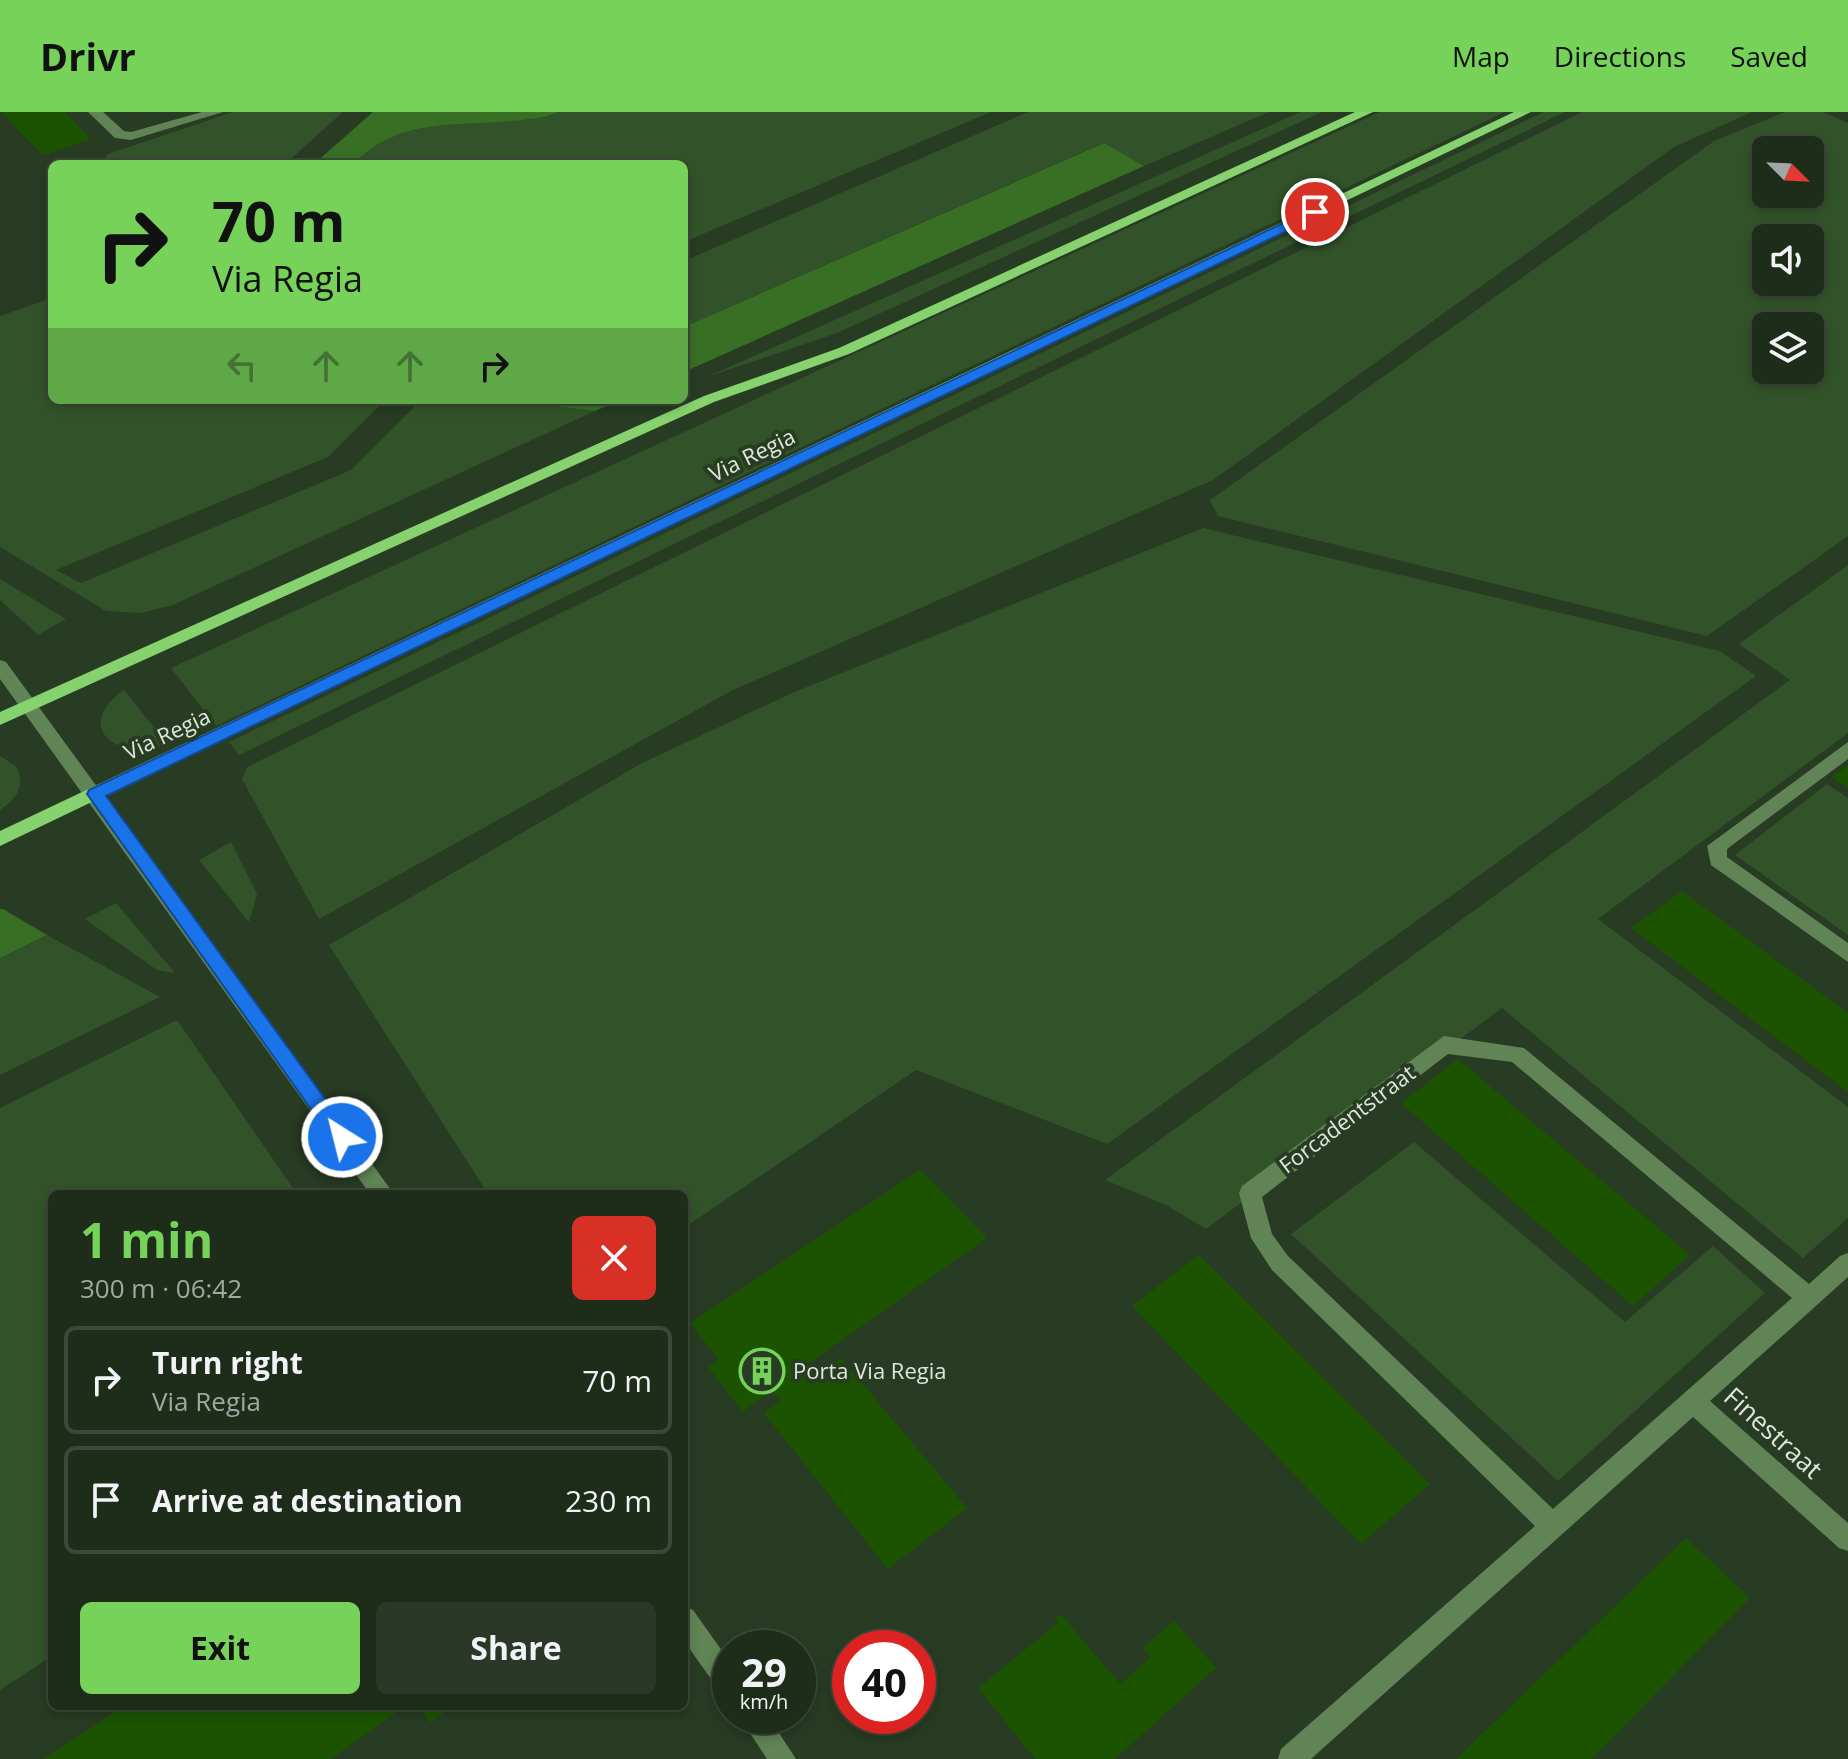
<!DOCTYPE html>
<meta charset="utf-8">
<style>
body{margin:0;font-family:"Open Sans",sans-serif;background:#2b3827;color:#f1f3f6;height:100vh;display:flex;flex-direction:column;font-size:30px;white-space:nowrap}
*{box-sizing:border-box;margin:0}
p{font-size:26px;color:#a1a7a2}
.icon{flex:none;width:44px;height:44px;fill:none;stroke:currentColor;stroke-width:2;stroke-linecap:round;stroke-linejoin:round}
.map{position:relative;flex:1;overflow:hidden}
.details{position:absolute;left:48px;top:1078px;width:640px;height:520px;display:flex;flex-direction:column;background:#1e2c1a;border-radius:12px;box-shadow:0 4px 12px #0003,0 0 0 2px #3c4839}
.details>*{flex:none}
.top-card{position:absolute;left:48px;top:48px;width:640px;height:244px;border-radius:12px;box-shadow:0 4px 12px #0003,0 0 0 2px #3c4839;background:#77d259;color:#111;overflow:hidden}
.needle{width:52px;rotate:114deg}
.buttons{position:absolute;left:1752px;top:24px;display:grid;gap:16px}
.buttons a{display:grid;place-items:center;width:72px;height:72px;border-radius:12px;background:#1e2c1a;box-shadow:0 4px 12px #0003,0 0 0 2px #3c4839;font-size:40px}
.speed{position:absolute;left:712px;top:1518px;display:flex;gap:16px;font-size:40px;font-weight:700;text-align:center}
.speed>*{display:grid;place-content:center;width:104px;height:104px;border-radius:50%;background:#1e2c1a;box-shadow:0 4px 12px #0003,0 0 0 2px #3c4839;line-height:1}
.speed small{font-size:20px;font-weight:400}
.speed .limit{border:12px solid #d22;background:#fff;color:#111}
.pin{position:absolute;display:grid;place-items:center;width:68px;height:68px;color:#fff;margin:-34px;border:4px solid #fff;border-radius:50%;box-shadow:0 2px 8px #0007}
.me{position:absolute;width:88px;margin:-44px;rotate:324deg;stroke-linejoin:round;filter:drop-shadow(0 0 6px #0008)}
.turn{display:flex;align-items:center;gap:28px;height:168px;padding:0 32px;font-size:36px}
.turn .icon{width:104px;height:104px;stroke-width:2.5}
.turn b{display:block;font-size:56px;line-height:68px}
.lanes{display:flex;align-items:center;height:76px;padding:0 32px;background:#0003;justify-content:center;gap:40px;direction:ltr}
.lanes .off{opacity:.35}
.round{display:grid;place-items:center;flex:none;width:84px;height:84px;border-radius:12px;background:#2b3827}
.head{display:flex;align-items:center;justify-content:space-between;height:136px;padding:0 32px}
h1{font-size:48px;font-weight:700;line-height:60px;color:#77d259}
.button{display:flex;gap:16px;margin-top:auto;padding:16px 32px}
.button a{flex:1;height:92px;border-radius:12px;background:#77d259;color:#111;font-size:32px;font-weight:700;line-height:92px;text-align:center}
.button a+a{background:#2b3827;color:#f1f3f6}
ul{padding:0;list-style:none}
li{display:flex;align-items:center;gap:24px;height:108px;margin:0 16px 12px;padding:0 16px;border:4px solid #3c4839;border-radius:12px}
li div{flex:1}
li b{display:block;font-size:30px}
li em{font-style:normal}
header{display:flex;align-items:center;gap:48px;box-sizing:border-box;height:112px;padding:0 40px;background:#77d259;color:#111}
header strong{font-size:38px}
nav{display:flex;gap:44px;margin-inline-start:auto;font-size:28px}
.map>svg:first-child{display:block}
.green{fill:#325329;fill-rule:evenodd}
.forest{fill:#386f25}
.building{fill:#1b5301}
.lines{fill:none;stroke-linecap:round;stroke-linejoin:round}
.minor{fill:#608455;fill-rule:evenodd}
.major{fill:#86d26e;fill-rule:evenodd}
.route{fill:#1a73e8;stroke:#114b97;stroke-width:2}
.labels{text-anchor:middle;stroke-width:8;stroke-linejoin:round;paint-order:stroke}
.street-label{font-size:22px;fill:#dde8d9;stroke:#283b23}
.poi-label{font-size:22px;fill:#dde8d9;stroke:#283b23;text-anchor:start}
.near-street-label{font-size:26px;fill:#dde8d9;stroke:#283b23}
</style>
<header>
<strong>Drivr</strong>
<nav><a>Map</a><a>Directions</a><a>Saved</a></nav>
</header>
<div class="map">
<svg width="1848" height="1647" viewBox="0 0 1848 1647">
<rect width="100%" height="100%" fill="#283b23"/>
<g class="green">
<path d="M233 0H343L285 52H103L108 42Z"/>
<path d="M558 0H991L684 130V52H354C403 0 485 8 550 4Z"/>
<path d="M1028 0H1269L1144 54 1103 31 684 215V149Z"/>
<path d="M1300 0H1322L837 221 707 265Z"/>
<path d="M1380 0H1505L216 614 171 556Z"/>
<path d="M1544 0H1565L239 643 229 630Z"/>
<path d="M1582 0H1752L1674 35 1213 368 731 579 319 807 242 667 247 655Z"/>
<path d="M1785 0H1823L1848 11V424L1707 524 1218 404 1210 388 1714 29ZM1766 38H1810V82H1766ZM1766 126H1810V170H1766ZM1766 214H1810V258H1766Z"/>
<path d="M52 186V288H385L328 345 56 458 81 471 351 358 421 288H503L595 299 173 493 141 501 106 499 0 435V204Z"/>
<path d="M1203 416 1720 539 1756 564 1107 1032 916 958 684 1116V1082H488L329 833 642 651 792 581Z"/>
<path d="M1848 453V621L1598 807 1848 995V1106L1803 1146 1502 896 1206 1117 1166 1093 1105 1068 1790 568 1739 532Z"/>
<path d="M0 467 66 507 38 523 0 488Z"/>
<path d="M124 578 168 633C152 636 133 641 117 633 87 617 104 591 124 578Z"/>
<path d="M0 644 16 654C26 674 17 686 0 698Z"/>
<path d="M1827 672 1848 686V823L1735 743Z"/>
<path d="M231 730 257 782 249 810 199 748Z"/>
<path d="M116 791 175 861 157 858 85 807Z"/>
<path d="M47 823 160 885 0 963V846Z"/>
<path d="M177 908 297 1082H52V1544L0 1578V996Z"/>
<path d="M1414 1030 1625 1210 1713 1134 1765 1181 1558 1369 1291 1122Z"/>
</g>
<g class="forest">
<path d="M373 0H558C547 6 534 6 522 8 462 15 400 3 354 52H314Z"/>
<path d="M1104 31 1144 54 684 260V215Z"/>
<path d="M503 288H620L595 299Z"/>
<path d="M0 797H3L47 823 0 846Z"/>
</g>
<g class="building">
<path d="M1 0H64L91 27 43 43Z"/>
<path d="M1848 653V676L1832 665Z"/>
<path d="M1682 779 1848 901V980L1631 816Z"/>
<path d="M1458 947 1569 1041 1690 1143 1633 1194 1401 991Z"/>
<path d="M920 1058 987 1126 808 1252 816 1263 841 1246 967 1396 888 1457 764 1301 780 1289 771 1278 743 1300 708 1255 719 1248 690 1211Z"/>
<path d="M1199 1143 1430 1372 1361 1432 1132 1194Z"/>
<path d="M1686 1426 1750 1486 1591 1647H1456Z"/>
<path d="M1061 1502 1120 1572 1151 1545 1143 1536 1174 1509 1216 1556 1115 1647H1035L978 1576 1059 1510 1055 1506Z"/>
<path d="M124 1594H405L331 1647H44Z"/>
<path d="M420 1594H453L430 1611Z"/>
</g>
<g class="lines">
<g class="minor">
<path d="M88 0H103L124 19 131 20 202 0H223L131 28 115 26Z"/>
<path d="M0 548 6 550 394 1082H370L0 567Z"/>
<path d="M1848 630V647L1727 737V745L1848 831V850L1711 753 1707 734Z"/>
<path d="M1444 924 1524 936 1809 1172 1840 1144 1848 1141V1165L1710 1289 1848 1411V1439L1839 1436 1693 1305 1311 1647H1278L1281 1637 1535 1414 1272 1158 1251 1126 1239 1081 1242 1074ZM1448 942 1512 950 1792 1186 1553 1397 1288 1144 1272 1122 1262 1085Z"/>
<path d="M684 1494 693 1498 730 1550V1585L721 1581 684 1529Z"/>
<path d="M739 1604H768L796 1647H767Z"/>
</g>
<g class="major">
<path d="M1355 0H1373L849 242 714 290 0 613V600L704 284 839 236Z"/>
<path d="M1514 0H1531L0 734V719Z"/>
</g>
</g>
<path class="route" d="M1315 96 1322 100 1320 103 106 684 349 1020 352 1025 349 1031H335L87 682 89 678Z"/>
<defs>
<g id="building-ring" transform="scale(2.3)"><circle r="9.5" fill="#283b23" stroke="#77d259" stroke-width="1.5"/><path d="M-4-6H4V6H1V3H-1V6H-4ZM-2.5-4.3h1.7v1.8h-1.7ZM.8-4.3h1.7v1.8H.8ZM-2.5-1h1.7V.8h-1.7ZM.8-1h1.7V.8H.8Z" fill="#77d259"/></g>
</defs>
<g fill-rule="evenodd">
<use href="#building-ring" x="762" y="1259"/>
</g>
<g class="labels">
<g class="street-label">
<text transform="translate(752 343) rotate(-26)" y="8">Via Regia</text>
<text transform="translate(167 622) rotate(-25)" y="8">Via Regia</text>
<text transform="translate(1347 1007) rotate(-37)" y="8">Forcadentstraat</text>
</g>
<g class="poi-label">
<text x="793" y="1267">Porta Via Regia</text>
</g>
<g class="near-street-label">
<text transform="translate(1773 1321) rotate(42)" y="9">Finestraat</text>
</g>
</g>
</svg>
<div class="buttons">
<a><svg class="needle" viewBox="-14 -14 28 28"><path d="M0-13l5 13h-10z" fill="#e53935"/><path d="M0 13l5-13h-10z" fill="#a1a7a2"/></svg></a>
<a><svg class="icon" aria-label="sound" viewBox="0 0 24 24"><path d="M4 9h4l5-4v14l-5-4H4zM17 9q2 3 0 6"/></svg></a>
<a><svg class="icon" aria-label="layers" viewBox="0 0 24 24"><path d="M12 4l9 5-9 5-9-5zM3 14l9 5 9-5"/></svg></a>
</div>
<div class="speed"><div>29<small>km/h</small></div><div class="limit">40</div></div>
<div class="pin" style="left:1315px;top:100px;background:#d93025"><svg class="icon" aria-label="arrive" viewBox="0 0 24 24"><path d="M6 21V4h12l-3 4 3 4H6"/></svg></div>
<svg class="me" style="left:342px;top:1025px" viewBox="-20 -20 40 40"><circle r="17" fill="#1a73e8" stroke="#fff" stroke-width="3"/><path d="M0-11L8 9 0 5-8 9z" fill="#fff"/></svg>
<div class="top-card">
<div class="turn"><svg class="icon" aria-label="right" viewBox="0 0 24 24"><path d="M7 20v-9h11M14 6l5 5-5 5"/></svg><div><b>70 m</b>Via Regia</div></div>
<div class="lanes"><svg class="icon off" aria-label="left" viewBox="0 0 24 24"><path d="M17 20v-9H6M10 6l-5 5 5 5"/></svg><svg class="icon off" aria-label="ahead" viewBox="0 0 24 24"><path d="M12 20V5M6 11l6-6 6 6"/></svg><svg class="icon off" aria-label="ahead" viewBox="0 0 24 24"><path d="M12 20V5M6 11l6-6 6 6"/></svg><svg class="icon" aria-label="right" viewBox="0 0 24 24"><path d="M7 20v-9h11M14 6l5 5-5 5"/></svg></div>
</div>
<section class="details">
<div class="head"><div><h1>1 min</h1><p>300 m · 06:42</p></div><a class="round" style="background:#d93025;color:#fff"><svg class="icon" aria-label="close" viewBox="0 0 24 24"><path d="M6 6l12 12M18 6L6 18"/></svg></a></div>
<ul>
<li><svg class="icon" aria-label="right" viewBox="0 0 24 24"><path d="M7 20v-9h11M14 6l5 5-5 5"/></svg><div><b>Turn right</b><p>Via Regia</p></div><em>70 m</em></li>
<li><svg class="icon" aria-label="arrive" viewBox="0 0 24 24"><path d="M6 21V4h12l-3 4 3 4H6"/></svg><div><b>Arrive at destination</b></div><em>230 m</em></li>
</ul>
<div class="button"><a>Exit</a><a>Share</a></div>
</section>
</div>
